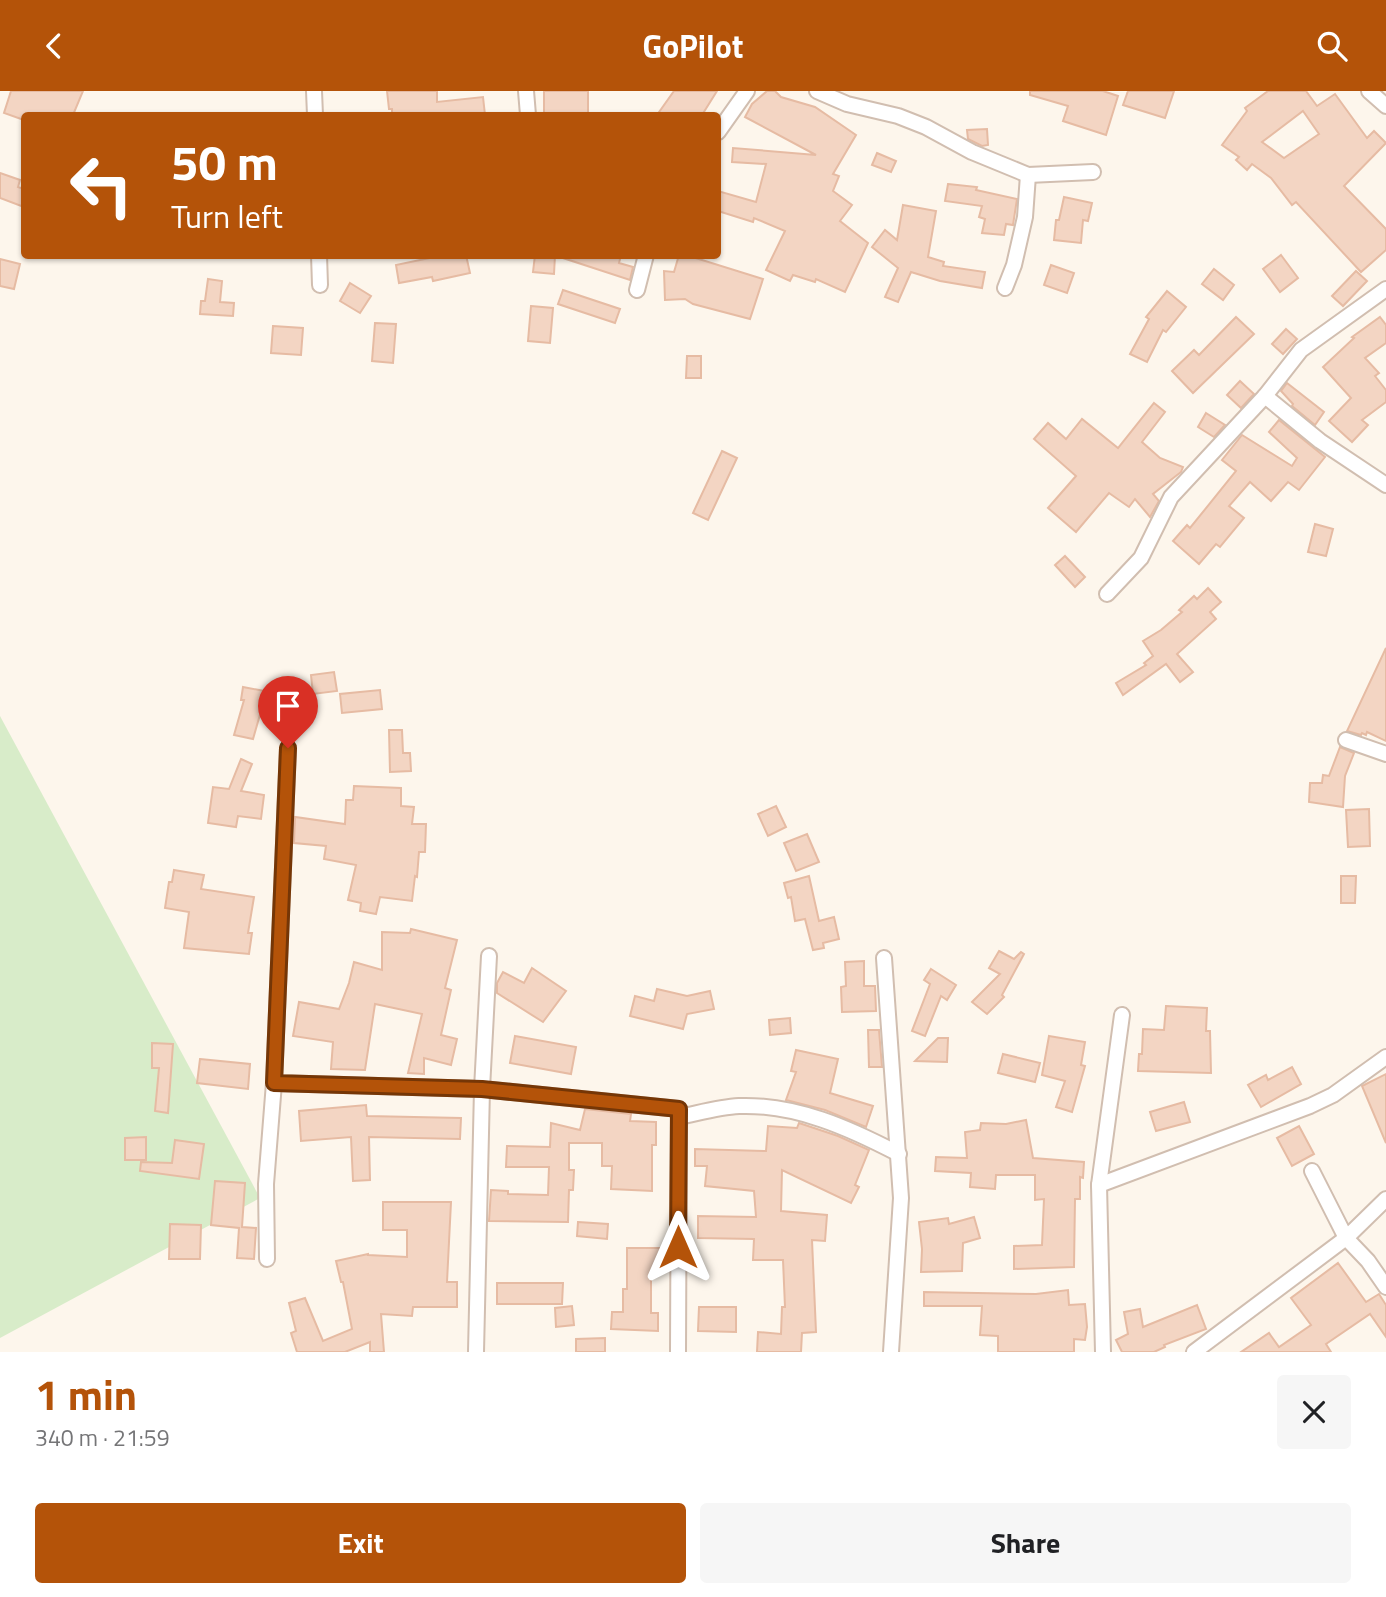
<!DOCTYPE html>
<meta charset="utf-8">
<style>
body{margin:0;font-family:"Titillium Web",sans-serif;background:#f6f6f6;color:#202124;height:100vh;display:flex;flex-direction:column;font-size:26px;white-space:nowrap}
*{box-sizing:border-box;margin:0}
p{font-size:23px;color:#757577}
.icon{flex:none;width:38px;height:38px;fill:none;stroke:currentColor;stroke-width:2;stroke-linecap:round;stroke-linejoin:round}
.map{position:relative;height:1261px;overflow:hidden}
.sheet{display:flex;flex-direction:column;background:#fff;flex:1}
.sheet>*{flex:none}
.banner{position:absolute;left:21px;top:21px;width:700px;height:147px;border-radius:7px;box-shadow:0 2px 5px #0004;background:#b45309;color:#fff;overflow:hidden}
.pin{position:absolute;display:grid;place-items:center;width:60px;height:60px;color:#fff;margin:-72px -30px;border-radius:50% 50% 50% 0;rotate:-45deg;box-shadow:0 0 7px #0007}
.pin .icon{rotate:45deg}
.me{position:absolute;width:77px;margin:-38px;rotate:0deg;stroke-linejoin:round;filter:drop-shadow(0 0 5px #0008)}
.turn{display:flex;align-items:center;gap:24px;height:147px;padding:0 35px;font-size:32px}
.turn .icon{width:91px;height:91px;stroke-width:2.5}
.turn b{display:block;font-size:49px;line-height:60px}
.round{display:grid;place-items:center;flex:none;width:74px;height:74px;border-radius:7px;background:#f6f6f6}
.overview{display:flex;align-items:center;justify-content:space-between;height:119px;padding:0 35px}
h1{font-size:42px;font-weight:700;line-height:52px;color:#b45309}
.button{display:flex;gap:14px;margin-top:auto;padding:14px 35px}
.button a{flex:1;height:80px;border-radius:7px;background:#b45309;color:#fff;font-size:28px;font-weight:700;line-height:80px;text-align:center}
.button a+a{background:#f6f6f6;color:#202124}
header{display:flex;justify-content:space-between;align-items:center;height:91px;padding:0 35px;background:#b45309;color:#fff;font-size:32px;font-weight:700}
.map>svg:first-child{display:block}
.green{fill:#d8ecc9}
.building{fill:#f3d5c3;stroke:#e6bba3;stroke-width:2;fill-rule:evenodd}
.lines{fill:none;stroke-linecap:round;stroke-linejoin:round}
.street-casing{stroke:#d1beb0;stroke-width:18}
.street{stroke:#fff;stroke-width:14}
.route-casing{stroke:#753606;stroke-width:18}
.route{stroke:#b45309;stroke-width:12}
</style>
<header><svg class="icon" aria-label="back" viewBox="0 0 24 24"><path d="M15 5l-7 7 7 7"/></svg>GoPilot<svg class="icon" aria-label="search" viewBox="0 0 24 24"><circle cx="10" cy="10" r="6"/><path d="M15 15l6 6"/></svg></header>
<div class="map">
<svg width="1386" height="1261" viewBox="0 0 1386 1261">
<rect width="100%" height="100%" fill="#fdf6ec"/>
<path class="green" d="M0 625 260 1107 0 1247Z"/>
<g class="building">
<path d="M11 0H83L73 24H24V29L4 22Z"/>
<path d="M387 0H437V11L483 6 485 24H392V18H389Z"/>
<rect x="544" y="0" width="44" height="24"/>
<path d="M674 0H717L702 24H657Z"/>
<path d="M767 0H775L781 6 815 16 856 44 833 83 839 85 833 100 852 114 840 130 868 152 845 201 816 188 815 191 793 184 790 190 766 179 785 140 754 127 753 131 718 120V100L756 111 766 73 732 71 733 57 816 64 745 26 752 13Z"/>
<path d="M1030 0H1103L1118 5 1106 44 1063 30 1068 15 1030 4Z"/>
<path d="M1128 0H1174L1165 27 1123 14Z"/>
<path d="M1268 0H1306L1317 15 1335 3 1367 47 1374 40 1386 52 1344 95 1386 138V159L1361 181 1296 111 1292 114 1271 87 1252 73 1247 79 1236 69 1239 66 1222 54 1247 20 1245 17ZM1303 20 1319 43 1284 67 1262 51Z"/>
<path d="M987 38 988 54 982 55 968 48 967 39Z"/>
<path d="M877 62 896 70 891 81 872 74Z"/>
<path d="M0 82 20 89 18 96 24 98V116L0 107Z"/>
<path d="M948 93 977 96 976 99 1017 108 1013 134 1006 133 1004 144 982 142 985 128 979 126 982 115 945 110Z"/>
<path d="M1064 106 1092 112 1088 130 1083 129 1081 152 1054 149 1056 129H1059Z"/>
<path d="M903 114 936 120 928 166 944 171 943 175 985 181 982 197 940 190 911 181 898 211 885 206 898 177 872 156 885 139 897 149Z"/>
<path d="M444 164H466L470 182 433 190 432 186 399 192 396 174Z"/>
<path d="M535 164H555L554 183 533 181Z"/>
<path d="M564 164H621L619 172 633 176 630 189 563 167Z"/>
<path d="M679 164H686L763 188 750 228 693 213 685 208 665 209 664 180 674 181Z"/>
<path d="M1281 164 1298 187 1280 201 1263 178Z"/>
<path d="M0 168 20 173 14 198 0 195Z"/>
<path d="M1051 174 1074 182 1067 202 1044 194Z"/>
<path d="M1214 178 1234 194 1223 209 1202 193Z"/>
<path d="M1356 180 1367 190 1343 215 1332 205Z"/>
<path d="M208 188 222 190 220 211 234 212 233 225 200 223 201 210H205Z"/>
<path d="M350 192 371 205 360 222 340 210Z"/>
<path d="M563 199 620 218 615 232 558 213Z"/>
<path d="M1167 200 1186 216 1166 241 1163 239 1147 271 1130 263 1149 228 1146 226Z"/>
<path d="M531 215 553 217 550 252 528 250Z"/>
<path d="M1236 226 1254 243 1193 302 1172 280 1194 259 1199 264Z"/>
<path d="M1380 226 1386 234V252L1365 267 1379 282 1375 285 1386 299V311L1362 329 1368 334 1352 351 1329 330 1351 307 1323 276 1354 247 1352 246Z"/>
<path d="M375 232 396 233 393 272 372 270Z"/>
<path d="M273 235 303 237 301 264 271 262Z"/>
<path d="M1286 238 1297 248 1283 263 1272 253Z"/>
<path d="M687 265H701V287H686Z"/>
<path d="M1240 290 1254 303 1241 317 1227 304Z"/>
<path d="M1287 292 1324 321 1315 334 1292 315 1293 313 1281 300Z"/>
<path d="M1154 312 1165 321 1142 351 1160 367 1183 376 1181 381 1153 403 1159 410 1150 426 1135 408 1129 416 1109 402 1076 441 1048 417 1076 385 1034 348 1048 332 1066 348 1082 328 1118 357Z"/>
<path d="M1206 322 1225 334 1214 346 1198 336Z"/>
<path d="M1279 329 1325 366 1299 399 1288 391 1271 410 1250 391 1229 415 1244 427 1220 456 1216 453 1199 473 1173 450 1187 434 1190 437 1236 380 1222 369 1242 344 1292 375 1297 367 1269 341Z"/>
<path d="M722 360 737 367 708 429 693 422Z"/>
<path d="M1315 433 1333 438 1326 465 1308 461Z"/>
<path d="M1065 465 1085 486 1075 496 1055 474Z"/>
<path d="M1208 497 1221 511 1210 521 1216 528 1177 563 1193 581 1180 591 1166 573 1123 604 1116 592 1146 574 1144 572 1153 565 1143 550 1161 539 1182 521 1179 519 1194 505 1197 508Z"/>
<path d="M1386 557V650L1367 641 1366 644 1362 642 1361 644 1347 640Z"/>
<path d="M334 581 337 600 313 603 311 584Z"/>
<path d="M243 596 291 605 289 617 263 613 253 648 234 644 244 609H241Z"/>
<path d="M380 599 382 618 342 622 340 603Z"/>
<path d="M389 639H402L403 662H410L411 680 390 681Z"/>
<path d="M1340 656 1354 662 1345 685 1343 716 1309 711 1310 692H1322L1323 684 1329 685Z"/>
<path d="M241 668 252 673 241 700 264 704 261 728 238 725 236 736 208 732 213 696 229 698Z"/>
<path d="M354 695 401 697V715L414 716 412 733H426L425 761H419L417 786 415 785 412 810 380 806 376 823 360 820 361 812 348 809 356 774 324 768 326 755 294 752 295 726 345 733 346 709H353Z"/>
<path d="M776 715 786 736 768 745 758 723Z"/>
<path d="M1369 718 1370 755 1348 756 1346 719Z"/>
<path d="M807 743 819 771 796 780 784 752Z"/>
<path d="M174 779 204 784 201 798 254 806 248 842H252L249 863 184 857 189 821 165 817 169 791H172Z"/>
<path d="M809 785 819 830 834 826 839 848 823 852 824 857 813 859 805 828 795 830 791 806 788 807 784 792Z"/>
<path d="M1341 785H1356L1355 812H1341Z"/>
<path d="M411 838 457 849 445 897 451 899 441 944 457 948 451 974 424 967V983L408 982 422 923 375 913 365 979 331 978 333 951 293 945 299 911 339 918 349 892 354 871 382 879V841L410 842Z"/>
<path d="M999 860 1014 868 1021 861 1024 863 1002 904 1004 906 987 923 972 911 1000 883 989 877Z"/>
<path d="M864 870V895H875L876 920 842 921 841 896 846 895 845 871Z"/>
<path d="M532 877 566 900 543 931 497 902V892L503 881 524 892Z"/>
<path d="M931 878 956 894 947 909 941 905 925 945 912 940 930 893 924 889Z"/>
<path d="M657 898 687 905 710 900 714 918 687 923 683 938 630 925 635 905 654 910Z"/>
<path d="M1166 915 1207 917 1206 940H1210L1211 982 1138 980 1139 963H1142L1143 938 1164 939Z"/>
<path d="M790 927 791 942 770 944 769 929Z"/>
<path d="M868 939H879L882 976H869Z"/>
<path d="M515 945 576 956 571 983 510 972Z"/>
<path d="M1049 945 1085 951 1081 974 1085 975 1072 1021 1056 1016 1065 990 1042 984Z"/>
<path d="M938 947H948L947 971 915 970Z"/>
<path d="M152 952 173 953 168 1022 155 1020 159 977H152Z"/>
<path d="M796 959 838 968 830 1002 873 1015 866 1036 825 1019 786 1009 796 981 791 980Z"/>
<path d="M1003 963 1040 972 1035 991 998 982Z"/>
<path d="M200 968 250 973 248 998 197 992Z"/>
<path d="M1292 976 1301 993 1261 1016 1248 994 1266 984 1268 989Z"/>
<path d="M1386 983V1052L1362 995Z"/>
<path d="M1184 1011 1190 1031 1156 1040 1150 1021Z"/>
<path d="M366 1014 367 1025 461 1027 460 1048 369 1046 370 1089 353 1090 351 1046 301 1050 299 1020Z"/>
<path d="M585 1018 631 1023 630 1030 656 1031V1054H652V1100L611 1098 612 1075H602V1052H569V1079H574L573 1099H569L568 1131 489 1130 491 1099 508 1100V1103L548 1104 549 1076H506L507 1055 550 1056 551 1032 580 1039Z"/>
<path d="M1026 1029 1033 1067 1084 1071 1083 1087 1080 1086V1108H1075L1074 1176 1014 1178V1155L1042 1154 1044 1108 1035 1109V1084H996L995 1098 970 1096 971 1082 935 1080 936 1066 967 1067 965 1041 980 1039 981 1032 1006 1033Z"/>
<path d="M799 1032 838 1045 869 1059 855 1094 859 1096 851 1112 782 1079 781 1120 827 1124 825 1150 812 1149 816 1241 802 1242 801 1261H757L758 1241 781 1243 782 1216H785L783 1169H753L754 1148 698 1147V1125L756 1126 754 1100 705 1095 707 1075H695V1058L766 1060 768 1035 797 1037Z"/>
<path d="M1299 1035 1314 1063 1292 1075 1277 1047Z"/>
<path d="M146 1046V1069H125V1047Z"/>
<path d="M175 1049 204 1053 199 1088 140 1080 141 1071 172 1072Z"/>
<path d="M215 1090 245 1092 242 1136 256 1137 254 1168 237 1167 239 1137 211 1134Z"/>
<path d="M383 1111H451L447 1191H457V1216H413L412 1225 381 1223 384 1261H370V1251L345 1261H297L291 1242 296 1240 289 1212 305 1207 323 1250 352 1238 343 1191H341L336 1170 368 1163V1164L407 1166V1139H383Z"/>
<path d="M974 1126 980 1147 963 1152 962 1180 921 1181 922 1158 919 1131 948 1127 949 1133Z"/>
<path d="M578 1131 608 1133 607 1148 577 1145Z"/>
<path d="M170 1133 201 1134 200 1168H169Z"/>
<path d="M627 1157H660V1184H651V1222H658V1240L611 1238 612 1221H623V1198H627Z"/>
<path d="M1338 1172 1366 1211 1379 1203 1386 1214V1246L1370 1223 1326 1253 1331 1261H1241L1269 1242 1279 1256 1311 1234 1291 1207Z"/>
<path d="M497 1192H563L562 1213H497Z"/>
<path d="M1068 1199 1069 1214 1085 1213 1087 1236 1085 1249 1074 1248V1261H998V1245L980 1244 982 1215H924V1201L1036 1203Z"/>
<path d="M1197 1214 1206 1238 1164 1254 1165 1256 1154 1261H1122L1116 1249 1128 1243 1124 1221 1140 1218 1143 1236Z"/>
<path d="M572 1215 574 1234 556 1236 555 1217Z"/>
<path d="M699 1216H736V1241L698 1240Z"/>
<path d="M605 1247V1261H576V1248Z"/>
</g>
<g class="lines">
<g class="street-casing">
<g id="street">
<path d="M314 0 315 24"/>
<path d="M526 0 528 24"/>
<path d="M817 0 847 13 898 25 926 36 972 61 1028 84 1093 81"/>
<path d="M1369 0 1386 15"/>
<path d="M718 41 747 0"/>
<path d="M319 164 320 194"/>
<path d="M1005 197 1014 174 1025 126 1028 84"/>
<path d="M637 199 646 164"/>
<path d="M1265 305 1320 350 1386 394"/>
<path d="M1107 503 1141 467 1171 406 1265 305 1301 259 1386 198"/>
<path d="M1346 649 1386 663"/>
<path d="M884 867 901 1107 891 1261"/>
<path d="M274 992 482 998 679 1018 678 1261"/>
<path d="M679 1026C699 1022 719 1016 739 1015 796 1013 849 1037 899 1063"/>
<path d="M1312 1080 1346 1147 1368 1170 1386 1196"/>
<path d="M1099 1094 1310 1015 1333 1004 1386 966"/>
<path d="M267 1168 266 1093 274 992 288 657"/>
<path d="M476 1261 482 998 489 865"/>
<path d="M1103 1261 1099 1094 1122 924"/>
<path d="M1194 1261 1346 1147 1386 1108"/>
</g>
</g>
<use href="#street" class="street"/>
</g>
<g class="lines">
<g class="route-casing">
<path id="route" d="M288 657 274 992 482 998 679 1018 678 1156"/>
</g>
<use href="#route" class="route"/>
</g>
</svg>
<div class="pin" style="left:288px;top:657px;background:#d93025"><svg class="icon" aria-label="arrive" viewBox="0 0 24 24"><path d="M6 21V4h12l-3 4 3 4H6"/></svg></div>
<svg class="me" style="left:678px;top:1156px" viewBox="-20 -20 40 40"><path d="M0-17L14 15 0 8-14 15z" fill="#b45309" stroke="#fff" stroke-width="4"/></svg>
<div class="banner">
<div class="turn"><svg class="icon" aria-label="left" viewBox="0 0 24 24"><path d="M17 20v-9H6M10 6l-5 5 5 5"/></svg><div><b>50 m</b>Turn left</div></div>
</div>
</div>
<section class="sheet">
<div class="overview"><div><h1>1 min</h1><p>340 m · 21:59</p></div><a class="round"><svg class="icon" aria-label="close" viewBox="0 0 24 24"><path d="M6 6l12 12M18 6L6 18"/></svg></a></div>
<div class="button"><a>Exit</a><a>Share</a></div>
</section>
